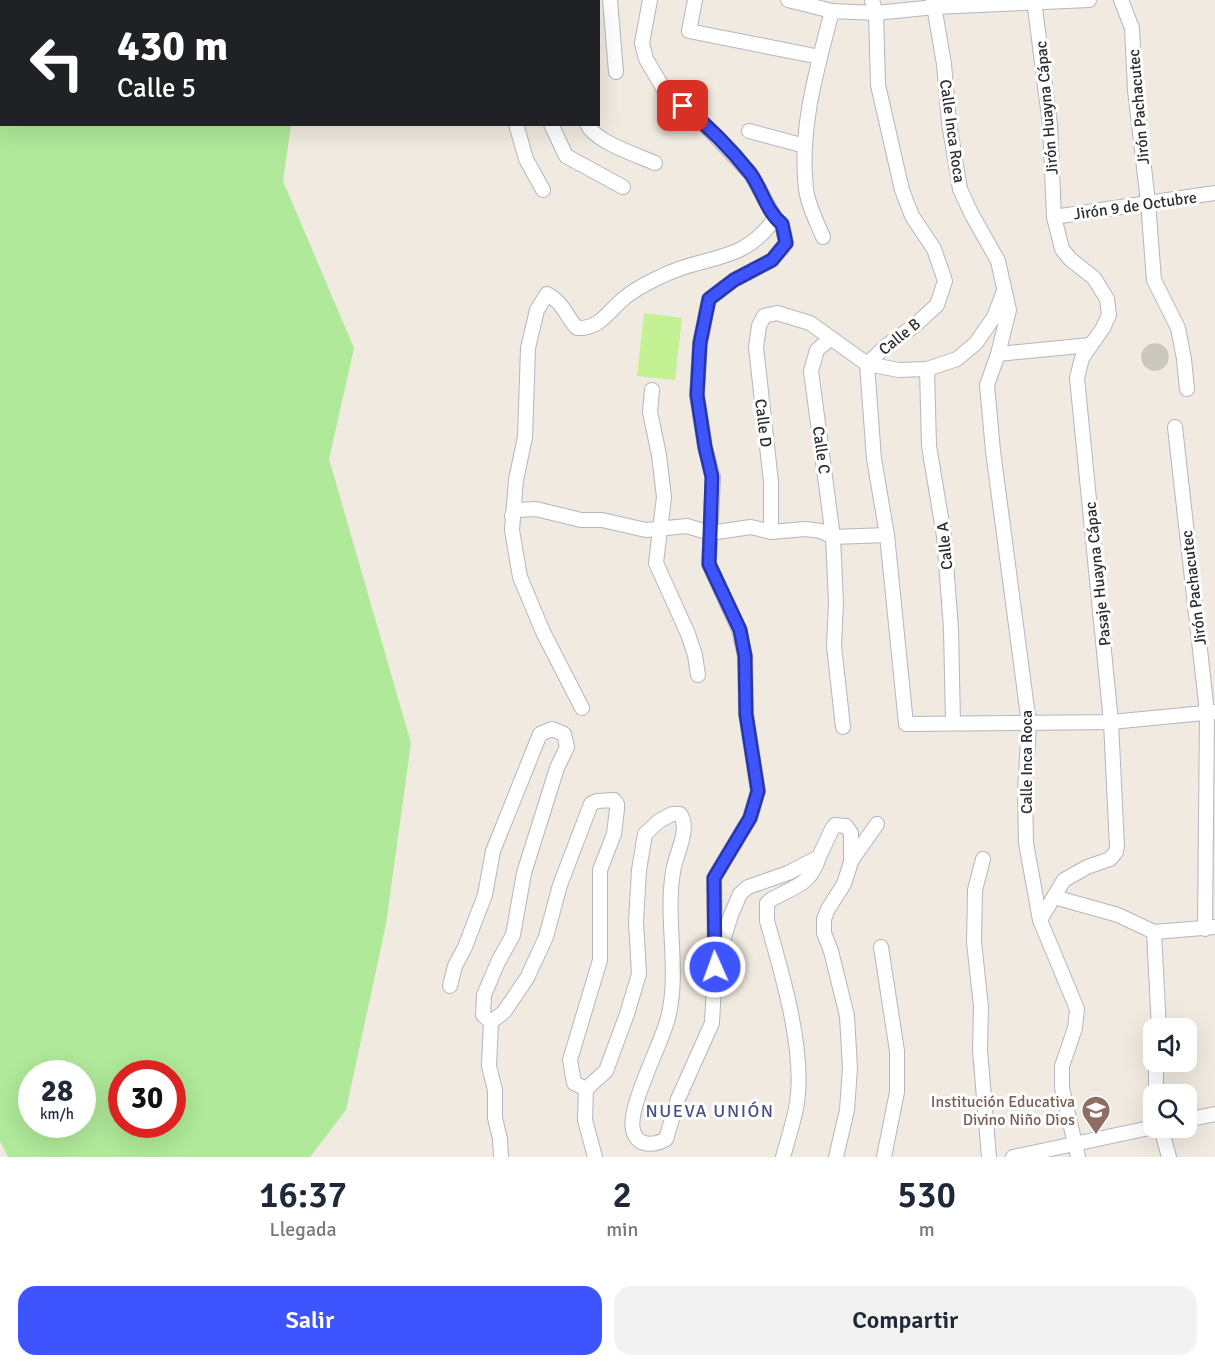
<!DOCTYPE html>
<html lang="es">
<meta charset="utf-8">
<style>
body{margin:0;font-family:Signika,sans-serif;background:#f2f2f3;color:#1f2937;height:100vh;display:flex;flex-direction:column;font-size:22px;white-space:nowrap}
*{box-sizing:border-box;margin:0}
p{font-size:20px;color:#747a83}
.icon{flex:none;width:33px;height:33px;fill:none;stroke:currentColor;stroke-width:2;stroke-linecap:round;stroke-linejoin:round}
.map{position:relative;height:1157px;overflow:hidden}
.side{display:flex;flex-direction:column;background:#fff;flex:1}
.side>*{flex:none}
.guide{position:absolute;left:0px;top:0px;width:600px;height:126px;box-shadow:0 6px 24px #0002;background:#202124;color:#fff;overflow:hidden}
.tools{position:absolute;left:1143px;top:1018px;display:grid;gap:12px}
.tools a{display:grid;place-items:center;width:54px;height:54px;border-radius:12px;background:#fff;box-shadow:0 6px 24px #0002;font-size:30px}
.speed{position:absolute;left:18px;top:1060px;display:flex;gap:12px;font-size:30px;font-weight:700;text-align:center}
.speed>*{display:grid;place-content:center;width:78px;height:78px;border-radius:50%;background:#fff;box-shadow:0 6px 24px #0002;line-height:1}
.speed small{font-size:15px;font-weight:400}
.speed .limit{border:9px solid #d22;background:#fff;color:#111}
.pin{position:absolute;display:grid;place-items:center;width:51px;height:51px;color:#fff;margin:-26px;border-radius:12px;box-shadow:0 3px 9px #0006}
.me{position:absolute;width:66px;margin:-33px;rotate:358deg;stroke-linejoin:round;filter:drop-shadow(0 0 4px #0008)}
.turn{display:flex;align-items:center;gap:21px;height:126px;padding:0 18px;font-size:27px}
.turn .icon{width:78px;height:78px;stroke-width:2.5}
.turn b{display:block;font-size:42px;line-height:51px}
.eta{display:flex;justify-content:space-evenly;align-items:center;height:102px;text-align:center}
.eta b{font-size:36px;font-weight:600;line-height:42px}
.button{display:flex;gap:12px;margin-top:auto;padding:12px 18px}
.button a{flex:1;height:69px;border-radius:18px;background:#3e54ff;color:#fff;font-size:24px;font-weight:600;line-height:69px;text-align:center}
.button a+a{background:#f2f2f3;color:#1f2937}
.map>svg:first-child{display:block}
.green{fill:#afe999;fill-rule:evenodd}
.pitch{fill:#c3f194}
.building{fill:#cbc8be;stroke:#ccc6b9;stroke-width:1.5}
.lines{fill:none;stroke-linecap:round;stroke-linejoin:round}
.minor-casing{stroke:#b4b5c2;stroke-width:16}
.minor{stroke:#fff;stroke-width:14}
.route-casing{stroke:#2837a6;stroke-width:15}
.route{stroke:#3e54ff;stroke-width:10}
.labels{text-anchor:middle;stroke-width:6;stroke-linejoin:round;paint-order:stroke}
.street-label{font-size:16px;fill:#2e2e2e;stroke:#fff}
.education-label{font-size:16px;fill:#785e54;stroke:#fff;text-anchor:end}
.neighbourhood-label{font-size:18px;letter-spacing:1.5px;fill:#4a5083;stroke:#fff}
</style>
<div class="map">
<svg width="1215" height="1157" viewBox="0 0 1215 1157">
<rect width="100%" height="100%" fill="#f0eae0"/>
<path class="green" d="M0 0H310L2 2V124L291 125 283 181 354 348 329 459 411 743 386 924 346 1110 310 1157H8L0 1141ZM32 1074H82V1125H32ZM122 1074H172V1125H122Z"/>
<path class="pitch" d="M644 313 682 318 675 380 637 376Z"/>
<circle class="building" cx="1155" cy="357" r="13"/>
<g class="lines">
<g class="minor-casing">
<g id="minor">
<path d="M446 0 447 2"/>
<path d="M487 0 489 2"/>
<path d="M546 0 548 2"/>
<path d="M580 0 581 2"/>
<path d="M610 0 616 72"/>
<path d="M650 0 642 43 646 59 666 93 700 120 751 174 775 218 782 224 786 243 772 260 734 280 709 299 700 343 697 395 705 447 713 477 709 564 739 630 745 656 746 714 758 791 750 818 714 878 715 953"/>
<path d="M695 0 689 31 820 57"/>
<path d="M788 0 832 11 876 13 935 7 1089 0"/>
<path d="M872 0 876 13 878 85 902 190 912 216 934 249 945 281 937 305 914 326 886 346 867 364 874 459 887 535 906 724 1111 722 1215 712"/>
<path d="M933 0 944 64 949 123 960 189 971 213 998 261 1009 310 998 354 987 385 993 451 1029 724 1025 791 1026 843 1040 920 1077 1009 1075 1028 1062 1066V1088L1078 1157"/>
<path d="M1034 0 1050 125 1054 217 1062 249 1070 259 1094 278 1107 299 1109 315 1103 328 1082 358 1077 378 1111 722 1117 847 1116 852 1110 859 1087 867 1064 880 1040 920"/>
<path d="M1121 0 1132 28 1135 90 1148 202 1154 280 1178 328 1184 359 1187 389"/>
<path d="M516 124 526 159 543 190"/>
<path d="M551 124 566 156 623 187"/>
<path d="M587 124C595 142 637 155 655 163"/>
<path d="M749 131 805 146"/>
<path d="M1054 217 1215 193"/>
<path d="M823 237C817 222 808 206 806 189 799 128 817 69 832 11"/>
<path d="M830 339 817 350 811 371 833 537 836 602 834 646 843 727"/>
<path d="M998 354 1090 345"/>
<path d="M927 369 929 446 944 536 951 629 953 723"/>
<path d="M652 390 650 412 659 455 664 497 656 563 688 634 695 655 698 675"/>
<path d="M1175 427 1207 712 1205 929"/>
<path d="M512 516 517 510 536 509 581 520H602L646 530 687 526 710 533 751 527 771 532 805 529 821 531 833 537 887 535"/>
<path d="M771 532V482L756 347 759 326 764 316 777 313 810 323 867 364 899 370 927 369 957 359 976 343 994 317 1004 291"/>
<path d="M582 708 543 632 520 577 512 530 516 480 525 437 528 348 537 310 547 294C563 302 565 315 577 328 599 329 607 313 622 300 633 290 649 282 662 276 705 254 743 265 775 218"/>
<path d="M983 859 975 890 974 942 981 1007 980 1050 989 1157"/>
<path d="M851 861 877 824"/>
<path d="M1054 897 1118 915 1154 932 1215 927"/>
<path d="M1154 932 1159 1029"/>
<path d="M881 947 897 1051V1092L884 1157"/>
<path d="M450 986 455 966 465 947 485 895 493 851 540 734 552 729 564 734 567 747 557 768 524 873 513 935 498 962 484 995 483 1015 491 1022"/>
<path d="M1156 1095V1062"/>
<path d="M1186 1120 1215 1114"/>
<path d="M1161 1128 1169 1157"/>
<path d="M501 1157 500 1139 495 1118V1090L489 1066 491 1022 504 1012 527 978 546 937 560 885 591 804 597 801 614 800 617 804V809L614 834 600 870V960L570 1060 574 1083 586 1089"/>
<path d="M595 1157 585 1120 586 1089 606 1071 627 1014 639 974 636 922 639 870 645 834 659 821 672 814H680C691 829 675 855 673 872 665 920 680 970 668 1018 662 1043 627 1108 633 1130 637 1147 654 1146 666 1139L678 1099 712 1023 715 967 731 915 740 894 748 887 788 873 819 857 832 829 835 825 846 826 851 833V862L844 884 828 909 824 919V933L831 951 847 1016 850 1068 847 1110 836 1157"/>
<path d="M783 1157C788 1139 794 1121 797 1103 805 1050 782 973 767 921V903L772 899C796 886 811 884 819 857"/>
<path d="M1013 1157 1154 1127"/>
</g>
</g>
<use href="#minor" class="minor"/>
</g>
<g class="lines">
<g class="route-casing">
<path id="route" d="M683 106C707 125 731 149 750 173 762 189 766 211 782 224L786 243 772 260 734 280 709 299 700 343 697 395 705 447 712 477 709 564 740 630 745 656 746 714 758 791 750 818 714 878 715 967"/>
</g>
<use href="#route" class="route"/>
</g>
<defs>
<g id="school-pin" transform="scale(1.5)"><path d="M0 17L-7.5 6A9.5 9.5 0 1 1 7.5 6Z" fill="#8d6e63" stroke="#fff"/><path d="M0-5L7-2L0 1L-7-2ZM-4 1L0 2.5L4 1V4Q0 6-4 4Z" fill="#fff"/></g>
</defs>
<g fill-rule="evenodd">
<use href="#school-pin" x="1096" y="1110"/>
</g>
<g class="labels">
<g class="street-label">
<text transform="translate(1138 107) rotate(-95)" y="6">Jirón Pachacutec</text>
<text transform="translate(1046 108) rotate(-95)" y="6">Jirón Huayna Cápac</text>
<text transform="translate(953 131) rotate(82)" y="6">Calle Inca Roca</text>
<text transform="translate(1135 205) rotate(-8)" y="6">Jirón 9 de Octubre</text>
<text transform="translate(899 336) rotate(-39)" y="6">Calle B</text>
<text transform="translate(764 423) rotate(83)" y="6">Calle D</text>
<text transform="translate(822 450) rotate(82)" y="6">Calle C</text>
<text transform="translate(944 546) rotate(-96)" y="6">Calle A</text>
<text transform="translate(1097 574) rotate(-96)" y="6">Pasaje Huayna Cápac</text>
<text transform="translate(1193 588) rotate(-97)" y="6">Jirón Pachacutec</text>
<text transform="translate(1026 762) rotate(-90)" y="6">Calle Inca Roca</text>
</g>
<g class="education-label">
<text x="1075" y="1107">Institución Educativa<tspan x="1075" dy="18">Divino Niño Dios</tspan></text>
</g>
<g class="neighbourhood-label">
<text x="710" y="1117">NUEVA UNIÓN</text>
</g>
</g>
</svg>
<div class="tools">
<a><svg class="icon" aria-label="sound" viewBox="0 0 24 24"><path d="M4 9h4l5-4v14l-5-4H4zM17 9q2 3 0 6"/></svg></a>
<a><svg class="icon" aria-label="search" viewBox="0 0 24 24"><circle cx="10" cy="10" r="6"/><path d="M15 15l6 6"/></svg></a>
</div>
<div class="speed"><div>28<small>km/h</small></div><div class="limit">30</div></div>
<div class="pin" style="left:683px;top:106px;background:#d93025"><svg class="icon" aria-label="arrive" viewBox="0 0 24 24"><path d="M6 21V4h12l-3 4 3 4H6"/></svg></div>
<svg class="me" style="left:715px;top:967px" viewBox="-20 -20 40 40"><circle r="17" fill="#3e54ff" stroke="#fff" stroke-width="3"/><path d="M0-11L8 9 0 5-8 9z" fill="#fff"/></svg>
<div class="guide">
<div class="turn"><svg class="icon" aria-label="left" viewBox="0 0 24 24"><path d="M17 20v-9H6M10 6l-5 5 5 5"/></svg><div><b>430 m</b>Calle 5</div></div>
</div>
</div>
<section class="side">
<div class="eta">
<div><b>16:37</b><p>Llegada</p></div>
<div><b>2</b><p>min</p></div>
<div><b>530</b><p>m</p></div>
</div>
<div class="button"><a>Salir</a><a>Compartir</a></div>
</section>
